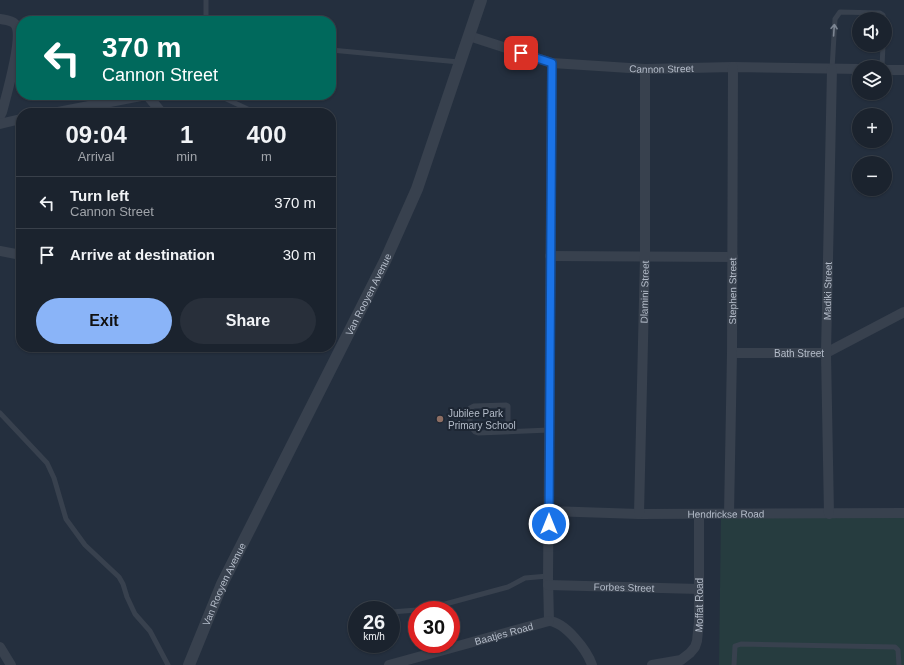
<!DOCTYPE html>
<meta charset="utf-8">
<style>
body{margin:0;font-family:Arial,sans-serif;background:#282f3a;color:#f1f3f6;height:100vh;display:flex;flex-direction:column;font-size:15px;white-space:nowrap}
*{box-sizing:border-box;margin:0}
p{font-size:13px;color:#a0a4aa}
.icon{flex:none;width:22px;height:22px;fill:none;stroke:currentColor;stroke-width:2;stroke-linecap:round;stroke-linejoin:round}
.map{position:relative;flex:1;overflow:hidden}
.side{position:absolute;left:16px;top:108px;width:320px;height:244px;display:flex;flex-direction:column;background:#1b232e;border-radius:16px;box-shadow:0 1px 3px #0004,0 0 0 1px #39404a}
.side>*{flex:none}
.banner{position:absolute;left:16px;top:16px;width:320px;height:84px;border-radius:16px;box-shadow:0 1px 3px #0004,0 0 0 1px #39404a;background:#00695c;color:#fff;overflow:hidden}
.controls{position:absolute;left:852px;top:12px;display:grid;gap:8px}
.controls a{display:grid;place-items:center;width:40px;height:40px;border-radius:50%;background:#1b232e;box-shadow:0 1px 3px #0004,0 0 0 1px #39404a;font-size:20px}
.speed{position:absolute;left:348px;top:601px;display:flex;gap:8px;font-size:20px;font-weight:700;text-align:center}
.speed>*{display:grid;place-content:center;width:52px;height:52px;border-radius:50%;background:#1b232e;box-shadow:0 1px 3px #0004,0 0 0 1px #39404a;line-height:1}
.speed small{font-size:10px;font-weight:400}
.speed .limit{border:6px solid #d22;background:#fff;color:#111}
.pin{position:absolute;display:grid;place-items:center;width:34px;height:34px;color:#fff;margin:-17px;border-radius:8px;box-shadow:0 2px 6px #0006}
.me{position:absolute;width:44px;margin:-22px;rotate:0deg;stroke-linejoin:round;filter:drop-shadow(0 0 3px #0008)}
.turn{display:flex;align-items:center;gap:14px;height:84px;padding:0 20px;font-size:18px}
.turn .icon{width:52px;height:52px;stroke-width:2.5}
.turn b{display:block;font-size:28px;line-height:34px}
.eta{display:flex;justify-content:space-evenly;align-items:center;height:68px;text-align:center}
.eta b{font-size:24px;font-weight:700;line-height:28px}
.action{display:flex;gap:8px;margin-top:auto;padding:8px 20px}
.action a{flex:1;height:46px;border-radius:24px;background:#8ab4f8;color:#111;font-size:16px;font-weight:700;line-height:46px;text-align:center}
.action a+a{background:#282f3a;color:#f1f3f6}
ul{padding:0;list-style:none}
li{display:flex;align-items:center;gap:12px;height:52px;padding:0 20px;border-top:1px solid #39404a}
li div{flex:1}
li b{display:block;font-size:15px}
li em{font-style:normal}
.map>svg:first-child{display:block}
.green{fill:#263c3f}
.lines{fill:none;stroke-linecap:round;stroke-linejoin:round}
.service{stroke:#38414e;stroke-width:5}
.minor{stroke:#38414e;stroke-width:10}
.tertiary{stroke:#38414e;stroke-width:12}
.oneway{stroke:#7c8592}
.route-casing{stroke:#114b97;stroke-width:10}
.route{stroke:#1a73e8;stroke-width:7}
.education-dot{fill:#8d6e63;stroke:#1d2633;stroke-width:1.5}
.labels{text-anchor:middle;stroke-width:4;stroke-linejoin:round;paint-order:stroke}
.street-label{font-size:10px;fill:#b4bcc9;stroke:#1d2633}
.poi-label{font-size:10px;fill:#b4bcc9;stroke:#1d2633;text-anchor:start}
</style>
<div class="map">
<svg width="904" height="665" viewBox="0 0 904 665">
<rect width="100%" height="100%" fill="#242f3e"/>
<path class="green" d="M904 513V665H719L721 514Z"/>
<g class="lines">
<g class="service">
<path d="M206 19 284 21"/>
<path d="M206 21V0"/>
<path d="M331 50 459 62"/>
<path d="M882 67 883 45"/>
<path d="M832 69 835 19 840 12 880 13 883 15 884 19"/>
<path d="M218 95 256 113"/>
<path d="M182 347V348"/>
<path d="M0 413 47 463 54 478 66 519 85 545 119 577 123 584 127 597 135 614 150 631 168 665"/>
<path d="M508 432V406L506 405 474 406 470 408V426L475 432 478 433C501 432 525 431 549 430"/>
<path d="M423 610 508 587 525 578 548 576"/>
<path d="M391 612 417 610"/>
<path d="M734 665 735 646 741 644 895 647 898 650 899 665"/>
</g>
<g class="minor">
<path d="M0 19C5 20 11 20 15 24 24 35 6 97 2 112L0 116"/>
<path id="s1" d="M469 36 552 63 645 69 733 67 859 69"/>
<path d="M552 63 548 579 549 621C565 622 587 650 592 665"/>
<path d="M885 70H904"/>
<path d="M147 95 162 113"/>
<path d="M53 113 146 95"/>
<path d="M0 124 21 119"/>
<path d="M0 251 21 255"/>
<path d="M550 256 733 257"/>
<path id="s2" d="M732 353H826L904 312"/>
<path id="s3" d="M549 511 639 514 904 513"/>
<path id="s4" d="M639 514 645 256V69"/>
<path id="s5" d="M729 514 732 353 733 67"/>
<path id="s6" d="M829 514 826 353 832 69"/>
<path id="s7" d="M548 585 699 589"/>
<path d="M0 647 11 665"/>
<path id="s8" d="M389 665 549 621"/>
<path id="s9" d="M652 665 681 660 690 653 695 647 697 641 699 622V514"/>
</g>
<path class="tertiary" id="s10" d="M189 665 222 584 385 261 417 189 481 0"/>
</g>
<defs><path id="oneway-shaft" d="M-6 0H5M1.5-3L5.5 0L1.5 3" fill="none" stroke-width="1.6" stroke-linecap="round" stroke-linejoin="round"/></defs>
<use class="oneway" href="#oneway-shaft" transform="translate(834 30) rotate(-86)"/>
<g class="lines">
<g class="route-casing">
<path id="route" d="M521 53 552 63 549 524"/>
</g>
<use href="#route" class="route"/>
</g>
<circle class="education-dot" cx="440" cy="419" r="4"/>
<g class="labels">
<g class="street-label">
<text dy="4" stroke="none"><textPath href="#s1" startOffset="197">Cannon Street</textPath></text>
<text dy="4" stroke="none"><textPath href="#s5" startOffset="223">Stephen Street</textPath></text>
<text dy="4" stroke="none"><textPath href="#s6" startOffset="223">Madiki Street</textPath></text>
<text dy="4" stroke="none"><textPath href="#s4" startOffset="222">Dlamini Street</textPath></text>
<text dy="4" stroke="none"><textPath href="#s10" startOffset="412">Van Rooyen Avenue</textPath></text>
<text dy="4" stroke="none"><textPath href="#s2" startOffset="67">Bath Street</textPath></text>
<text dy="4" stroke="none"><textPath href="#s3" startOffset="177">Hendrickse Road</textPath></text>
<text dy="4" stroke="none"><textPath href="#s10" startOffset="88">Van Rooyen Avenue</textPath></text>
<text dy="4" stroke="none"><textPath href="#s7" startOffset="76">Forbes Street</textPath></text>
<text dy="4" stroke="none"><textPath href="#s9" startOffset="91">Moffat Road</textPath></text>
<text dy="4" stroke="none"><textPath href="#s8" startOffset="119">Baatjes Road</textPath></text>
</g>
<g class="poi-label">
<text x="448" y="417">Jubilee Park<tspan x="448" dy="12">Primary School</tspan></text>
</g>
</g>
</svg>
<div class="controls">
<a><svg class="icon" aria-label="sound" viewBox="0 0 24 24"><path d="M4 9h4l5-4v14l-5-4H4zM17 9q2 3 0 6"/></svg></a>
<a><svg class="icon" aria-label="layers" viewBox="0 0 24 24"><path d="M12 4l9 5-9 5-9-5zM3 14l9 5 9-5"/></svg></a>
<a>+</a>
<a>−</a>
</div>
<div class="speed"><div>26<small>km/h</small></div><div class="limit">30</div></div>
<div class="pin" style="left:521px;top:53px;background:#d93025"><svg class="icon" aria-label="arrive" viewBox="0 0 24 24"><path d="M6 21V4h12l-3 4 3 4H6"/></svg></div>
<svg class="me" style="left:549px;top:524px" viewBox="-20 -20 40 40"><circle r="17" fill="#1a73e8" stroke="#fff" stroke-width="3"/><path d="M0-11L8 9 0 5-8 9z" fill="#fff"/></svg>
<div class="banner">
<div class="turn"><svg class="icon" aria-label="left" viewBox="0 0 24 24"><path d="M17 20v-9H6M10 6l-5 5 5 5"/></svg><div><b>370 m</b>Cannon Street</div></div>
</div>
<section class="side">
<div class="eta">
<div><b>09:04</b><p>Arrival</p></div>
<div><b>1</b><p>min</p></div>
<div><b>400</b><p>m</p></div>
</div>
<ul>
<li><svg class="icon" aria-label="left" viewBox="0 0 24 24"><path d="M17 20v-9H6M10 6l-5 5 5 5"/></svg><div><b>Turn left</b><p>Cannon Street</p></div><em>370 m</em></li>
<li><svg class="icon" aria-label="arrive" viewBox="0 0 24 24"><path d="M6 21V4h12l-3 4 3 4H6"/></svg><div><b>Arrive at destination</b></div><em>30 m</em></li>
</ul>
<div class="action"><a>Exit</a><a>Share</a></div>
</section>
</div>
